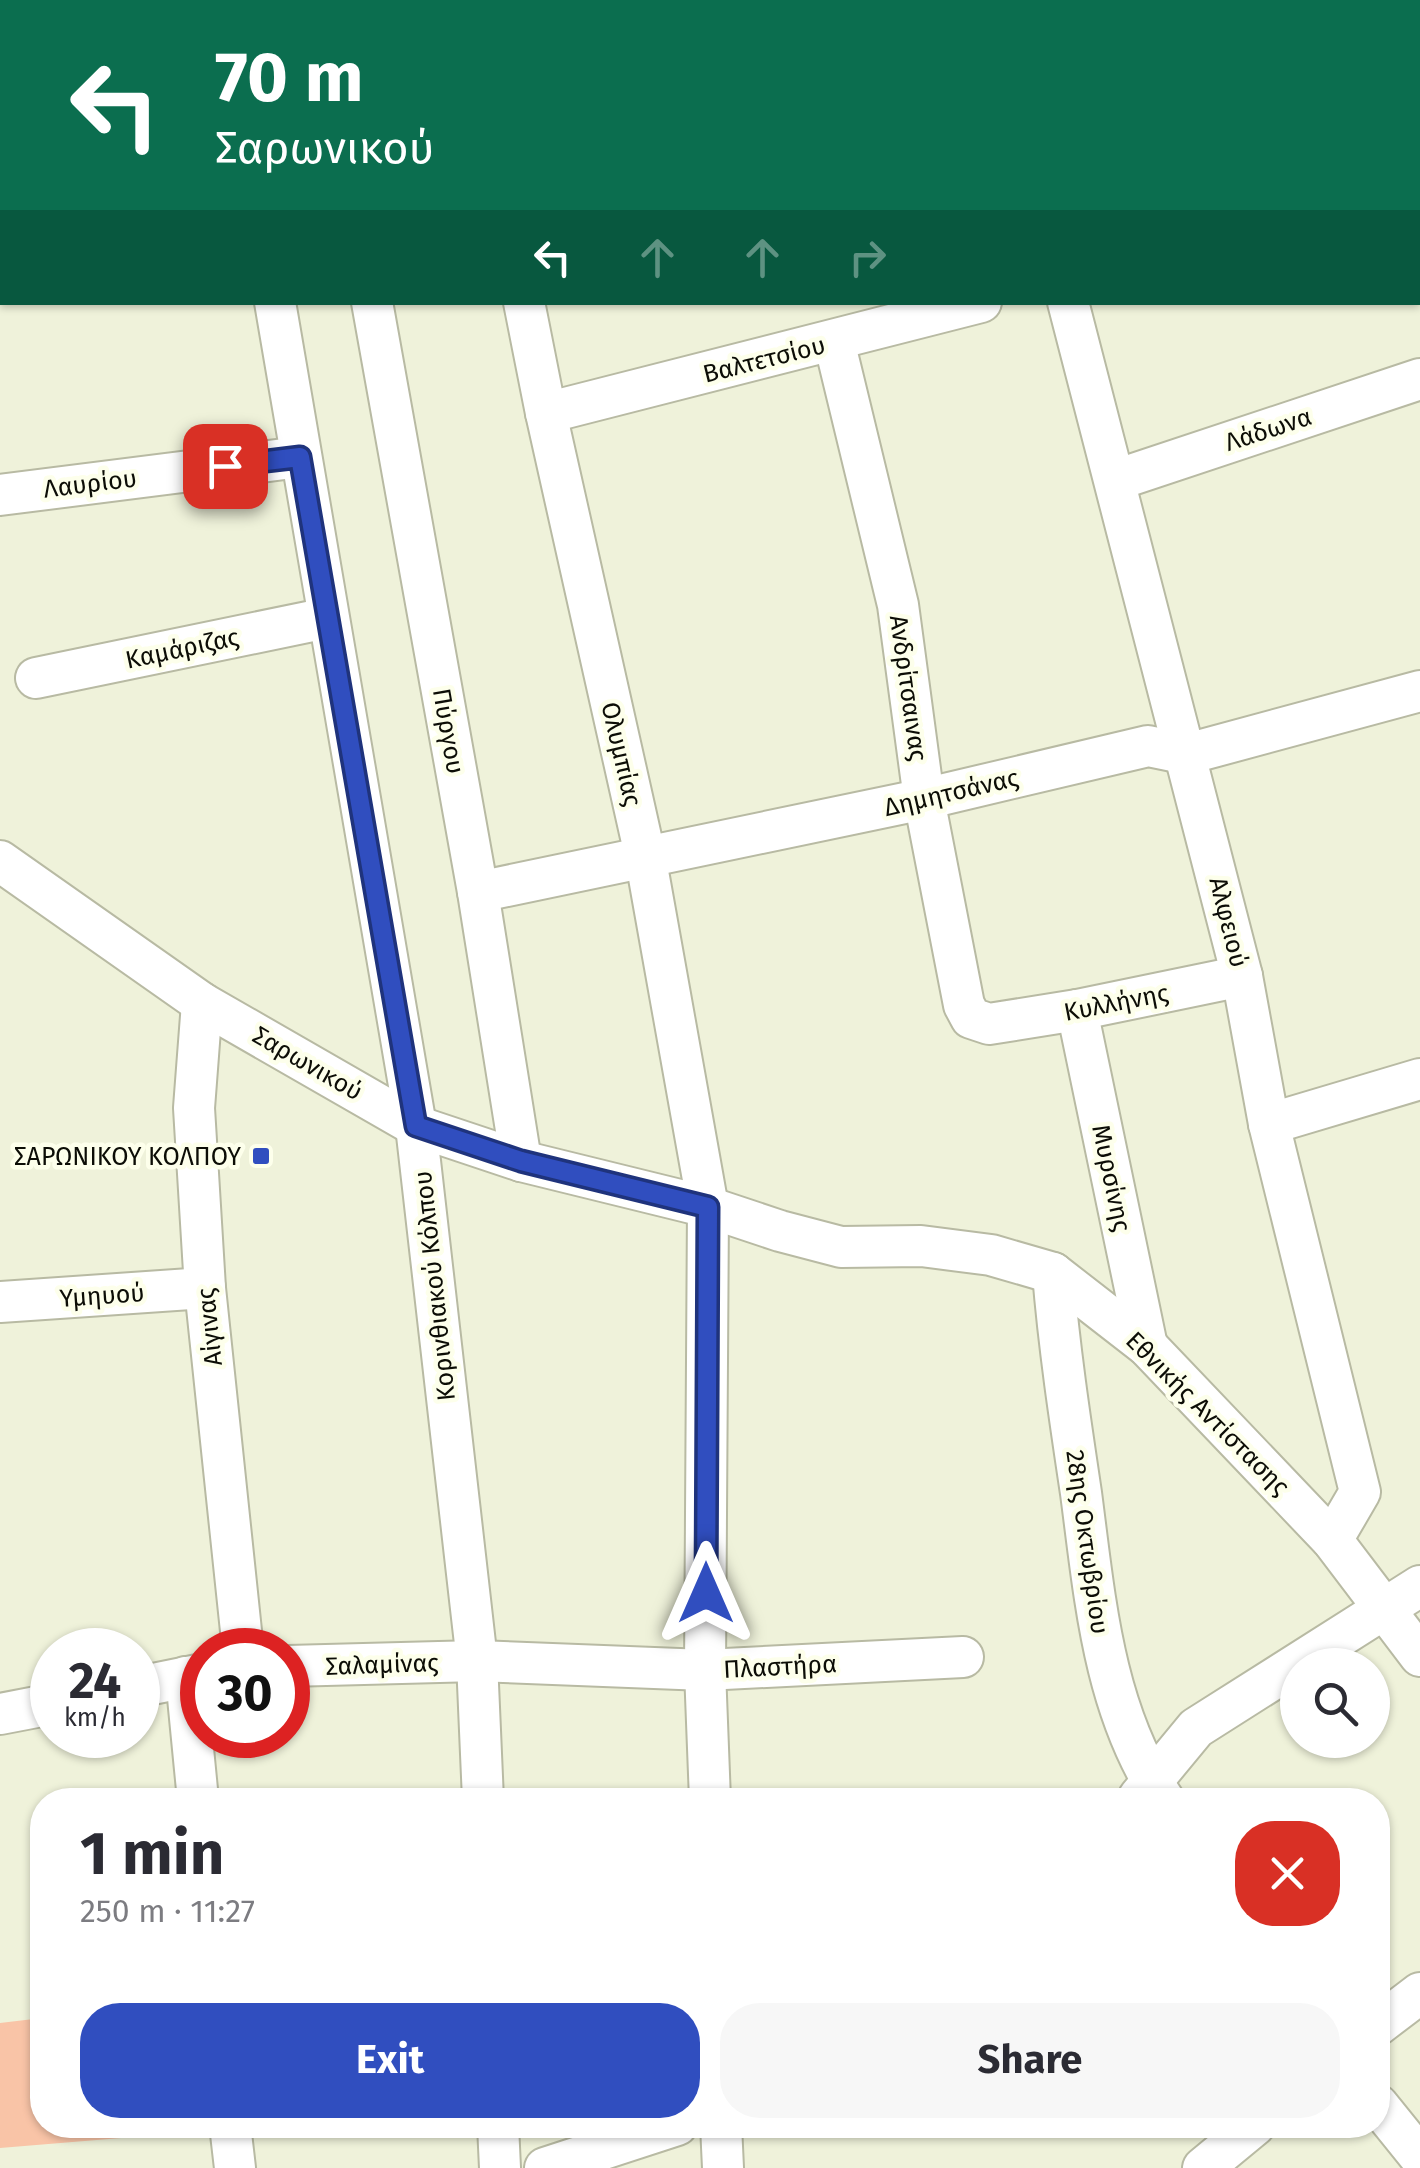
<!DOCTYPE html>
<meta charset="utf-8">
<style>
body{margin:0;font-family:"Fira Sans",sans-serif;background:#f7f7f7;color:#2b2b33;height:100vh;display:flex;flex-direction:column;font-size:38px;white-space:nowrap}
*{box-sizing:border-box;margin:0}
p{font-size:32px;color:#7c7c81}
.icon{flex:none;width:55px;height:55px;fill:none;stroke:currentColor;stroke-width:2;stroke-linecap:round;stroke-linejoin:round}
.map{position:relative;flex:1;overflow:hidden}
.details{position:absolute;left:30px;top:1788px;width:1360px;height:350px;display:flex;flex-direction:column;background:#fff;border-radius:40px;box-shadow:0 2px 8px #0004}
.details>*{flex:none}
.banner{position:absolute;left:0px;top:0px;width:1420px;height:305px;box-shadow:0 2px 8px #0004;background:#0b6e4f;color:#fff;overflow:hidden}
.buttons{position:absolute;left:1280px;top:1648px;display:grid;gap:20px}
.buttons a{display:grid;place-items:center;width:110px;height:110px;border-radius:50%;background:#fff;box-shadow:0 2px 8px #0004;font-size:50px}
.speed{position:absolute;left:30px;top:1628px;display:flex;gap:20px;font-size:50px;font-weight:700;text-align:center}
.speed>*{display:grid;place-content:center;width:130px;height:130px;border-radius:50%;background:#fff;box-shadow:0 2px 8px #0004;line-height:1}
.speed small{font-size:25px;font-weight:400}
.speed .limit{border:15px solid #d22;background:#fff;color:#111}
.pin{position:absolute;display:grid;place-items:center;width:85px;height:85px;color:#fff;margin:-42px;border-radius:20px;box-shadow:0 5px 15px #0006}
.me{position:absolute;width:110px;margin:-55px;rotate:0deg;stroke-linejoin:round;filter:drop-shadow(0 0 8px #0008)}
.turn{display:flex;align-items:center;gap:35px;height:210px;padding:0 50px;font-size:45px}
.turn .icon{width:130px;height:130px;stroke-width:2.5}
.turn b{display:block;font-size:70px;line-height:85px}
.lanes{display:flex;align-items:center;height:95px;padding:0 50px;background:#0003;justify-content:center;gap:50px;direction:ltr}
.lanes .off{opacity:.35}
.round{display:grid;place-items:center;flex:none;width:105px;height:105px;border-radius:40px;background:#f7f7f7}
.headline{display:flex;align-items:center;justify-content:space-between;height:170px;padding:0 50px}
h1{font-size:60px;font-weight:700;line-height:75px}
.action{display:flex;gap:20px;margin-top:auto;padding:20px 50px}
.action a{flex:1;height:115px;border-radius:40px;background:#304ebf;color:#fff;font-size:40px;font-weight:700;line-height:115px;text-align:center}
.action a+a{background:#f7f7f7;color:#2b2b33}
.map>svg:first-child{display:block}
.green{fill:#f9c4a7}
.lines{fill:none;stroke-linecap:round;stroke-linejoin:round}
.minor-casing{stroke:#b8baa3;stroke-width:44}
.secondary-casing{stroke:#b8baa3;stroke-width:59}
.minor{stroke:#fff;stroke-width:40}
.secondary{stroke:#ffedcb;stroke-width:55}
.route-casing{stroke:#1f337c;stroke-width:25}
.route{stroke:#304ebf;stroke-width:18}
.poi-dot{fill:#304ebf;stroke:#fdffeb;stroke-width:4}
.labels{text-anchor:middle;stroke-width:9;stroke-linejoin:round;paint-order:stroke}
.street-label{font-size:25px;fill:#0c0d06;stroke:#fdffeb}
.poi-label{font-size:25px;fill:#0c0d06;stroke:#fdffeb;text-anchor:end}
</style>
<div class="map">
<svg width="1420" height="2168" viewBox="0 0 1420 2168">
<rect width="100%" height="100%" fill="#eff2da"/>
<path class="green" d="M42 2018V2125H120L121 2138 0 2148V2023Z"/>
<g class="lines">
<g class="minor-casing">
<g id="minor">
<path d="M208 0 209 2"/>
<path d="M559 0 560 2"/>
<path d="M979 0 980 2"/>
<path d="M1354 0 1355 2"/>
<path d="M1418 162 1420 168"/>
<path d="M275 302 416 1126 477 1661 483 1800"/>
<path d="M372 302 478 892 521 1161"/>
<path d="M524 302 546 413 645 855 708 1207 705 1670 710 1800"/>
<path d="M1068 302 1242 976 1269 1124 1360 1492 1332 1540"/>
<path d="M834 341 898 605 924 799 964 1005 971 1018 989 1024 1077 1010 1242 976"/>
<path d="M546 413 981 302"/>
<path d="M1116 480 1420 379"/>
<path d="M0 495 300 457"/>
<path d="M36 678 327 618"/>
<path d="M0 861 202 1003 416 1126 521 1161 708 1207 780 1231 841 1247 921 1246 991 1255 1053 1273 1147 1346 1332 1540 1420 1656"/>
<path d="M478 892 924 799 1148 746 1187 754 1420 691"/>
<path d="M202 1003 194 1108 205 1288 243 1650"/>
<path d="M1077 1010 1147 1346"/>
<path d="M1269 1124 1420 1079"/>
<path d="M1053 1273C1059 1347 1070 1420 1081 1493 1095 1599 1103 1709 1164 1800"/>
<path d="M0 1302 205 1288"/>
<path d="M288 1666 477 1661 705 1670 963 1657"/>
<path d="M186 1677 198 1800"/>
<path d="M138 1687 202 1674"/>
<path d="M0 1714 52 1704"/>
<path d="M1139 1797 1196 1728 1420 1586"/>
<path d="M1378 2025 1420 1993"/>
<path d="M1378 2105 1420 2157"/>
<path d="M230 2125 235 2168"/>
<path d="M498 2125 500 2168"/>
<path d="M721 2125 723 2168"/>
<path d="M545 2168 677 2125"/>
<path d="M1203 2168 1255 2125"/>
</g>
</g>
<g class="secondary-casing">
<g id="secondary">
<path d="M598 2 606 0"/>
<path d="M0 166 2 165"/>
</g>
</g>
<use href="#minor" class="minor"/>
<use href="#secondary" class="secondary"/>
</g>
<g class="lines">
<g class="route-casing">
<path id="route" d="M225 466 300 457 416 1126 521 1161 708 1207 706 1593"/>
</g>
<use href="#route" class="route"/>
</g>
<rect class="poi-dot" x="251" y="1146" width="20" height="20" rx="5"/>
<g class="labels">
<g class="street-label">
<text transform="translate(764 359) rotate(-14)" y="9">Βαλτετσίου</text>
<text transform="translate(1268 429) rotate(-18)" y="9">Λάδωνα</text>
<text transform="translate(90 483) rotate(-7)" y="9">Λαυρίου</text>
<text transform="translate(182 648) rotate(-12)" y="9">Καμάριζας</text>
<text transform="translate(909 688) rotate(82)" y="9">Ανδρίτσαινας</text>
<text transform="translate(449 731) rotate(80)" y="9">Πύργου</text>
<text transform="translate(622 754) rotate(77)" y="9">Ολυμπίας</text>
<text transform="translate(951 792) rotate(-13)" y="9">Δημητσάνας</text>
<text transform="translate(1229 922) rotate(76)" y="9">Αλφειού</text>
<text transform="translate(1116 1002) rotate(-11)" y="9">Κυλλήνης</text>
<text transform="translate(308 1063) rotate(30)" y="9">Σαρωνικού</text>
<text transform="translate(1112 1178) rotate(78)" y="9">Μυρσίνης</text>
<text transform="translate(434 1286) rotate(-96)" y="9">Κορινθιακού Κόλπου</text>
<text transform="translate(102 1295) rotate(-4)" y="9">Υμηυού</text>
<text transform="translate(209 1327) rotate(-96)" y="9">Αίγινας</text>
<text transform="translate(1208 1413) rotate(45)" y="9">Εθνικής Αντίστασης</text>
<text transform="translate(1088 1542) rotate(82)" y="9">28ης Οκτωβρίου</text>
<text transform="translate(382 1664) rotate(-2)" y="9">Σαλαμίνας</text>
<text transform="translate(780 1666) rotate(-3)" y="9">Πλαστήρα</text>
</g>
<g class="poi-label">
<text x="241" y="1165">ΣΑΡΩΝΙΚΟΥ ΚΟΛΠΟΥ</text>
</g>
</g>
</svg>
<div class="buttons">
<a><svg class="icon" aria-label="search" viewBox="0 0 24 24"><circle cx="10" cy="10" r="6"/><path d="M15 15l6 6"/></svg></a>
</div>
<div class="speed"><div>24<small>km/h</small></div><div class="limit">30</div></div>
<div class="pin" style="left:225px;top:466px;background:#d93025"><svg class="icon" aria-label="arrive" viewBox="0 0 24 24"><path d="M6 21V4h12l-3 4 3 4H6"/></svg></div>
<svg class="me" style="left:706px;top:1593px" viewBox="-20 -20 40 40"><path d="M0-17L14 15 0 8-14 15z" fill="#304ebf" stroke="#fff" stroke-width="4"/></svg>
<div class="banner">
<div class="turn"><svg class="icon" aria-label="left" viewBox="0 0 24 24"><path d="M17 20v-9H6M10 6l-5 5 5 5"/></svg><div><b>70 m</b>Σαρωνικού</div></div>
<div class="lanes"><svg class="icon" aria-label="left" viewBox="0 0 24 24"><path d="M17 20v-9H6M10 6l-5 5 5 5"/></svg><svg class="icon off" aria-label="ahead" viewBox="0 0 24 24"><path d="M12 20V5M6 11l6-6 6 6"/></svg><svg class="icon off" aria-label="ahead" viewBox="0 0 24 24"><path d="M12 20V5M6 11l6-6 6 6"/></svg><svg class="icon off" aria-label="right" viewBox="0 0 24 24"><path d="M7 20v-9h11M14 6l5 5-5 5"/></svg></div>
</div>
<section class="details">
<div class="headline"><div><h1>1 min</h1><p>250 m · 11:27</p></div><a class="round" style="background:#d93025;color:#fff"><svg class="icon" aria-label="close" viewBox="0 0 24 24"><path d="M6 6l12 12M18 6L6 18"/></svg></a></div>
<div class="action"><a>Exit</a><a>Share</a></div>
</section>
</div>
